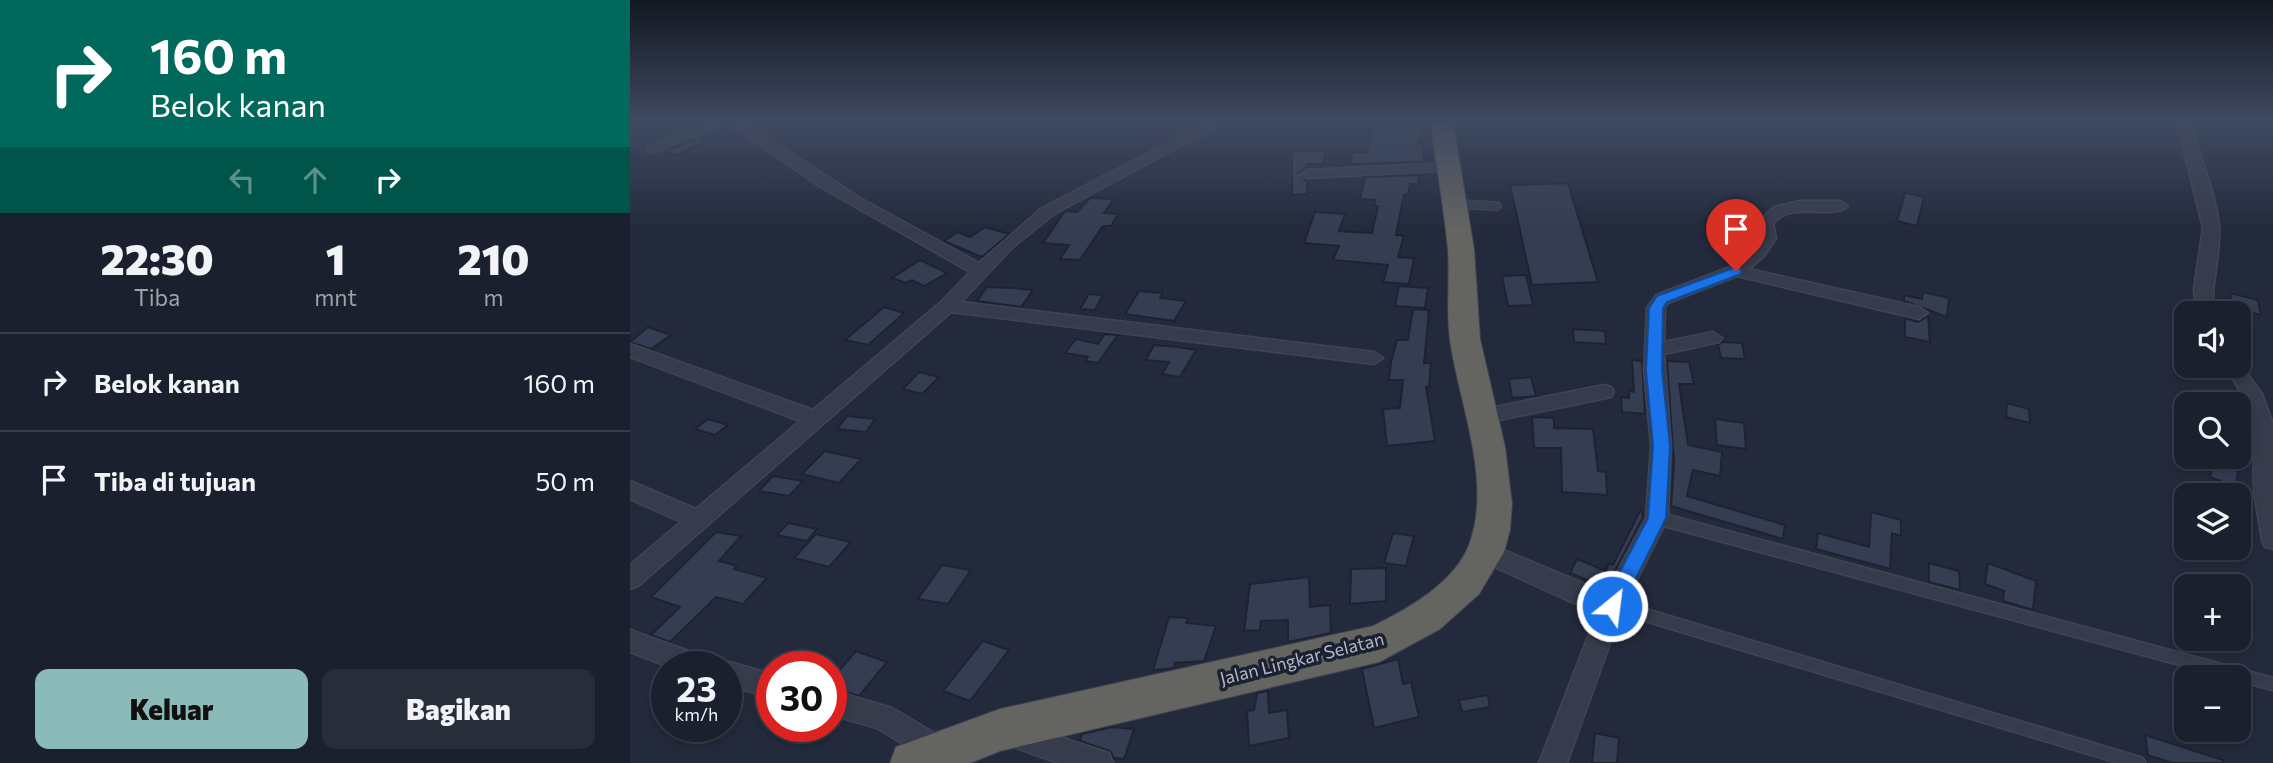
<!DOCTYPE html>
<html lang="id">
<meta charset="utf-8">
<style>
body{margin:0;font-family:Commissioner,sans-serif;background:#272d39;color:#f1f3f6;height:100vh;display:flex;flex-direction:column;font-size:26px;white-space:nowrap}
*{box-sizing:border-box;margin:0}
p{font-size:23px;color:#9fa3aa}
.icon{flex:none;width:38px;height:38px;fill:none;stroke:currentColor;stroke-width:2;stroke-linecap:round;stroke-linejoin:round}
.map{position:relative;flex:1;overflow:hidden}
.drawer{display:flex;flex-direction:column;background:#1a202d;width:630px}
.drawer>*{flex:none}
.banner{background:#00695c;color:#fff;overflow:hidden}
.tools{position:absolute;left:1544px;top:301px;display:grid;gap:14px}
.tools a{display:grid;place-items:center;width:77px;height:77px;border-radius:14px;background:#1a202d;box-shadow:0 4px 10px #0003,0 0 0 2px #383e49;font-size:35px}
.speed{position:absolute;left:21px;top:651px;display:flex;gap:14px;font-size:35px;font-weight:700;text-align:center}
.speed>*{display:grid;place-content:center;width:91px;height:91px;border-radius:50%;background:#1a202d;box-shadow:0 4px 10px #0003,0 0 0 2px #383e49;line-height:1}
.speed small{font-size:18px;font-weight:400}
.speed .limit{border:10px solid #d22;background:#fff;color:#111}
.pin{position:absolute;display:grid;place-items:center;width:60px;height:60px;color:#fff;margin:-72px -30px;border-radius:50% 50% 50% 0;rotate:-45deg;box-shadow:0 0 7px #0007}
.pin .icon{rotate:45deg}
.me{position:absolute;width:77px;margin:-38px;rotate:29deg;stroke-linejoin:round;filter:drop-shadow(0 0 5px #0008)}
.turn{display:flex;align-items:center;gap:24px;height:147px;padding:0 35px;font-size:32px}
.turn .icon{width:91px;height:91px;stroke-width:2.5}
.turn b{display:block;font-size:49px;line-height:60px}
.lanes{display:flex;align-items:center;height:66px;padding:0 35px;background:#0003;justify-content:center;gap:35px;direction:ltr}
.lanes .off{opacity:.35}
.eta{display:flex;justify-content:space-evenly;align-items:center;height:119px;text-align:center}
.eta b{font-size:42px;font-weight:800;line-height:49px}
.button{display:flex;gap:14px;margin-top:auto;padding:14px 35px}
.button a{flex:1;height:80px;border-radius:14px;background:#8bbbb9;color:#111;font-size:28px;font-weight:800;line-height:80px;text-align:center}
.button a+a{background:#272d39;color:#f1f3f6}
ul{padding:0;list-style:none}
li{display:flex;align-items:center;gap:21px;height:98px;padding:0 35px;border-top:2px solid #383e49}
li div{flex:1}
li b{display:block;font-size:26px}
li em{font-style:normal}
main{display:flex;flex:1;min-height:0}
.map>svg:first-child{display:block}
.building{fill:#353d52;stroke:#1e2333;stroke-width:2}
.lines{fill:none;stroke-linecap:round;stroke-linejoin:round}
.service-far1-casing{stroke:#404555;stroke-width:10}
.service-casing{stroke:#404555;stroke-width:15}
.minor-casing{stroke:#404555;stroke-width:3}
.trunk-casing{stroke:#3f4454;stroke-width:2}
.service-far1{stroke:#373c4c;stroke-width:8}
.service{stroke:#373c4c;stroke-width:12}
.minor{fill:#373c4c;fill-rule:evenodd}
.trunk{fill:#646460;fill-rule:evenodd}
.route{fill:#1a73e8;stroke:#114b97;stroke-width:2}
.labels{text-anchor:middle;stroke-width:7;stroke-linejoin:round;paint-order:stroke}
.street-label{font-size:18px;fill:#b3b7c8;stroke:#1c2131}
</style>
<main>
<section class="drawer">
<div class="banner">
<div class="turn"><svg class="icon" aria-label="right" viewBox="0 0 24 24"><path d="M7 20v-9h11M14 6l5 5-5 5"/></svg><div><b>160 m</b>Belok kanan</div></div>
<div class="lanes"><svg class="icon off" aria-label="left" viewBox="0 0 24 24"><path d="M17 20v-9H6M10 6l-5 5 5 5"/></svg><svg class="icon off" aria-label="ahead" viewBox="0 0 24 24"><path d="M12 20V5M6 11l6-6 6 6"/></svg><svg class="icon" aria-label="right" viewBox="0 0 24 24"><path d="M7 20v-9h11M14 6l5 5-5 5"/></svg></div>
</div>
<div class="eta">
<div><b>22:30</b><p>Tiba</p></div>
<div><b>1</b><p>mnt</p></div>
<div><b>210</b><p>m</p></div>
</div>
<ul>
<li><svg class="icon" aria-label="right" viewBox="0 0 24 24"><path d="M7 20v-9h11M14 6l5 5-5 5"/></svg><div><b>Belok kanan</b></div><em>160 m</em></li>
<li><svg class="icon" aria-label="arrive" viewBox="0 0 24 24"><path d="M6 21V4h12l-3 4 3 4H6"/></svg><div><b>Tiba di tujuan</b></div><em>50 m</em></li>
</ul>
<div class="button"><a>Keluar</a><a>Bagikan</a></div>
</section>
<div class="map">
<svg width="1643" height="763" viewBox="0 0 1643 763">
<rect width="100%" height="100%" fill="#232a3c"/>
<g class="building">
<path d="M745 123H792L789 144H793L794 162 720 164 723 152H737Z"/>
<path d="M71 137 78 140 45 156 35 151Z"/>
<path d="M662 151H696L693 164H677V167L668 173 677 181V194L662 195Z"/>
<path d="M789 175 788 184H780L778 195H774L766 235 774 236 768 257 784 258 779 284 753 282 758 265 703 260 709 246 674 243 685 212 715 214 709 231 742 233 748 206H744L745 200 730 199 735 177Z"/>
<path d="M938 183 968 282 902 285 880 185Z"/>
<path d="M1275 193 1294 197 1287 226 1267 221Z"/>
<path d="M460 198 484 199 474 213 488 214 481 226H473L450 260 430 259 439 245 413 243 435 211 447 212Z"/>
<path d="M355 227 379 234 352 257 314 241 328 232 340 237Z"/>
<path d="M290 260 317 273 294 286 282 280 276 283 262 278Z"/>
<path d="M896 275 903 305 878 306 872 276Z"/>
<path d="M769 286 798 288 795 308 765 306Z"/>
<path d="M357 287 384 288 403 290 391 307 347 301Z"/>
<path d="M509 291 533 293 530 298 556 301 544 321 495 314Z"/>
<path d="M1293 292 1319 298 1317 317 1274 301V295L1292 299Z"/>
<path d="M1600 293 1628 300 1631 315 1602 308Z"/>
<path d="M459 294 473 295 465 310 450 309Z"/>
<path d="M254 307 274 313 238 345 215 340Z"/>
<path d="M783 309 799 310 794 363H801L799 387H796L805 441 757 446 753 409 770 408 773 380H759L761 362 767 340H778Z"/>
<path d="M1298 316 1300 342 1275 337V318L1288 322Z"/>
<path d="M18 327 41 335 21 349 0 342Z"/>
<path d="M943 329 975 331 976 344 944 342Z"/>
<path d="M475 334 488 335 468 363 455 361 458 357 435 353 446 339 468 344Z"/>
<path d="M1092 342 1112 343 1115 359 1091 358 1088 345Z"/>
<path d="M524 345 547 347 566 350 550 377 532 374 539 362 516 360Z"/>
<path d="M1002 360 1012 361 1015 414 992 412 991 397 999 398V391L1004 392Z"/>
<path d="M1037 361 1059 362 1064 384H1049L1058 445 1092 452 1090 476 1063 470 1057 496 1155 525 1153 539 1041 506 1044 463Z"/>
<path d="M289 372 309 377 292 394 273 389Z"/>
<path d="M901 377 906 396 882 398 879 379Z"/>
<path d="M1377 403 1399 409 1400 423 1376 417Z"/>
<path d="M217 416 245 419 236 432 207 429Z"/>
<path d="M902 417 924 418V428L963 429 968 471 976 472 977 495 932 492 931 448H904Z"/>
<path d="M78 419 98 425 85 435 65 429Z"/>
<path d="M1085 419 1114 423 1116 449 1087 445Z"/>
<path d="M195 451 231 459 209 483 172 474Z"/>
<path d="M1583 462 1608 471 1606 487 1580 477Z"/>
<path d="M143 476 173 481 159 496 129 491Z"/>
<path d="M1011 509 1013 517 976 588 940 573 947 559 976 571 979 563 983 565Z"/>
<path d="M1241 512 1271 520V536L1262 533 1260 569 1186 549 1188 533 1239 547Z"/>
<path d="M158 523 187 529 177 541 147 535Z"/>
<path d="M86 532 111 536 89 561 107 566 104 569 137 578 113 604 86 597 40 642 21 635 50 607 21 597Z"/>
<path d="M763 533 784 536 776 566 754 563Z"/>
<path d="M186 534 221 542 199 567 164 558Z"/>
<path d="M1299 563 1329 571 1330 590 1299 582Z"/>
<path d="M1358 563 1406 581 1403 610 1373 601 1374 591 1355 584Z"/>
<path d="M312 565 341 570 318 604 288 599Z"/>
<path d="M756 568V601L720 604 721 569Z"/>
<path d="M679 577 680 607 700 605 701 633 658 642V620L631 621 630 630 614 631 620 584Z"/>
<path d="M539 617 558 618 556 623 586 626 574 661 545 663 544 668 523 670Z"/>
<path d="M353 641 379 650 340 701 313 691Z"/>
<path d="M226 651 257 662 229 696 201 688V680Z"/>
<path d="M768 659 773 684 781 682 789 717 744 728 732 669Z"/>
<path d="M638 691 639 713 657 710 659 738 619 746 617 711 624 710 627 693Z"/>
<path d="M858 695 860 707 832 712 829 700Z"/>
<path d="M482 727 504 729 494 759 484 758 480 751 450 741 452 734Z"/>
<path d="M965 733 989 738 987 763H962Z"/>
<path d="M1515 735 1593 760V763H1542L1518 755Z"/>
</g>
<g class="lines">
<g class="service-far1-casing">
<g id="service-far1">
<path d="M20 150 89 123"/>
<path d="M826 204 867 206"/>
</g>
</g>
<g class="service-casing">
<g id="service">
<path d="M1027 518 1643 684"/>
<path d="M982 605 1509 763"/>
</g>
</g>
<g class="minor-casing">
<g id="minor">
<path d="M99 123H115L230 198 349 263 412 208 576 123H593L424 214 383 247 331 302 744 352 753 358 744 364 321 312 8 586 0 589V565L51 522 0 499V481L66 509 170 421 0 357V344L183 410 311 302 340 272 189 186Z"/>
<path d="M1547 123H1561C1569 158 1586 192 1589 227 1591 256 1580 284 1584 313H1566L1564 289 1573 228Z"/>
<path d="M819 163 826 167 824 170 677 178 670 174 677 170Z"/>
<path d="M1170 201H1210L1218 206C1202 221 1165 200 1143 223L1146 238 1135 255 1119 269 1289 307 1298 313 1289 319 1107 276 1038 303 1035 308 1034 342 1083 332 1092 338 1089 342 1034 354 1041 446 1038 518 993 607 937 763H909L968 611 939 601 847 559 844 552 847 545 855 542 976 593 1016 518 1021 446 1014 370 1017 308 1026 295 1100 267 1112 258 1130 238 1127 222 1144 207Z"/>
<path d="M1608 361 1632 394 1643 424V549L1635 547 1632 540 1624 492 1623 424 1613 395 1594 366H1608Z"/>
<path d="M974 385 981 387 984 392 981 397 850 424 843 422 840 417 843 412 850 410Z"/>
<path d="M0 630 81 659 85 667H39L0 652Z"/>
<path d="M96 661 142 674V698L96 685V667H86Z"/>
<path d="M201 690 262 708 318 741 322 751 318 761 304 763 247 728 201 715Z"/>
<path d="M384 722 479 753 483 763H428L375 744 371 735 375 726Z"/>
</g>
</g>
<g class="trunk-casing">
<path id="trunk" d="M801 123H823L844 249 850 339 875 447 882 504 880 530 874 552 849 594 810 629 749 662 370 751 340 763H260L266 747 370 709 743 626C778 609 824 583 839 545 863 481 829 404 820 340 816 310 820 280 818 250 814 207 806 165 801 123Z"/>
</g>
<use href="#service-far1" class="service-far1"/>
<use href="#service" class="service"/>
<use href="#minor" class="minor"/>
<use href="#trunk" class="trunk"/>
</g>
<linearGradient id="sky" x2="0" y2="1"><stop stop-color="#131721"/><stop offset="0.53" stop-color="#3f4a61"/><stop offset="1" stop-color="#3f4a61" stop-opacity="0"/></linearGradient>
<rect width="1643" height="230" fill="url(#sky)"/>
<path class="route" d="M1106 267 1111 268V274L1037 302 1033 308 1032 370 1040 446 1036 518 989 612 982 614 975 612 972 606 1018 518 1023 446 1016 370 1019 308 1027 296Z"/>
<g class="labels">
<g class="street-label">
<text transform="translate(672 659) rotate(-14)" y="6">Jalan Lingkar Selatan</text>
</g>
</g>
</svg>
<div class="tools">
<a><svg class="icon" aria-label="sound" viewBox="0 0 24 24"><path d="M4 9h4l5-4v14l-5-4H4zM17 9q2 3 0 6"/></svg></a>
<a><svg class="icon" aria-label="search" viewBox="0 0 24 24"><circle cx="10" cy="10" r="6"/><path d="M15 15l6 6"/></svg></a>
<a><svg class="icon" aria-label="layers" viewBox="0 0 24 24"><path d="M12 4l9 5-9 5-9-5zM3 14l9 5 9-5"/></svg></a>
<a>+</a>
<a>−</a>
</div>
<div class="speed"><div>23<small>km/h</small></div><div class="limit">30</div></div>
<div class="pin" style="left:1106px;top:271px;background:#d93025"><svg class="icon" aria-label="arrive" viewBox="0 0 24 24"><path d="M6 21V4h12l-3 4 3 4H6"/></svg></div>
<svg class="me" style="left:982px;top:606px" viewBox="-20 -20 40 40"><circle r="17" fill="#1a73e8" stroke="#fff" stroke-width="3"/><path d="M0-11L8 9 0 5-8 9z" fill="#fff"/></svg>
</div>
</main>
